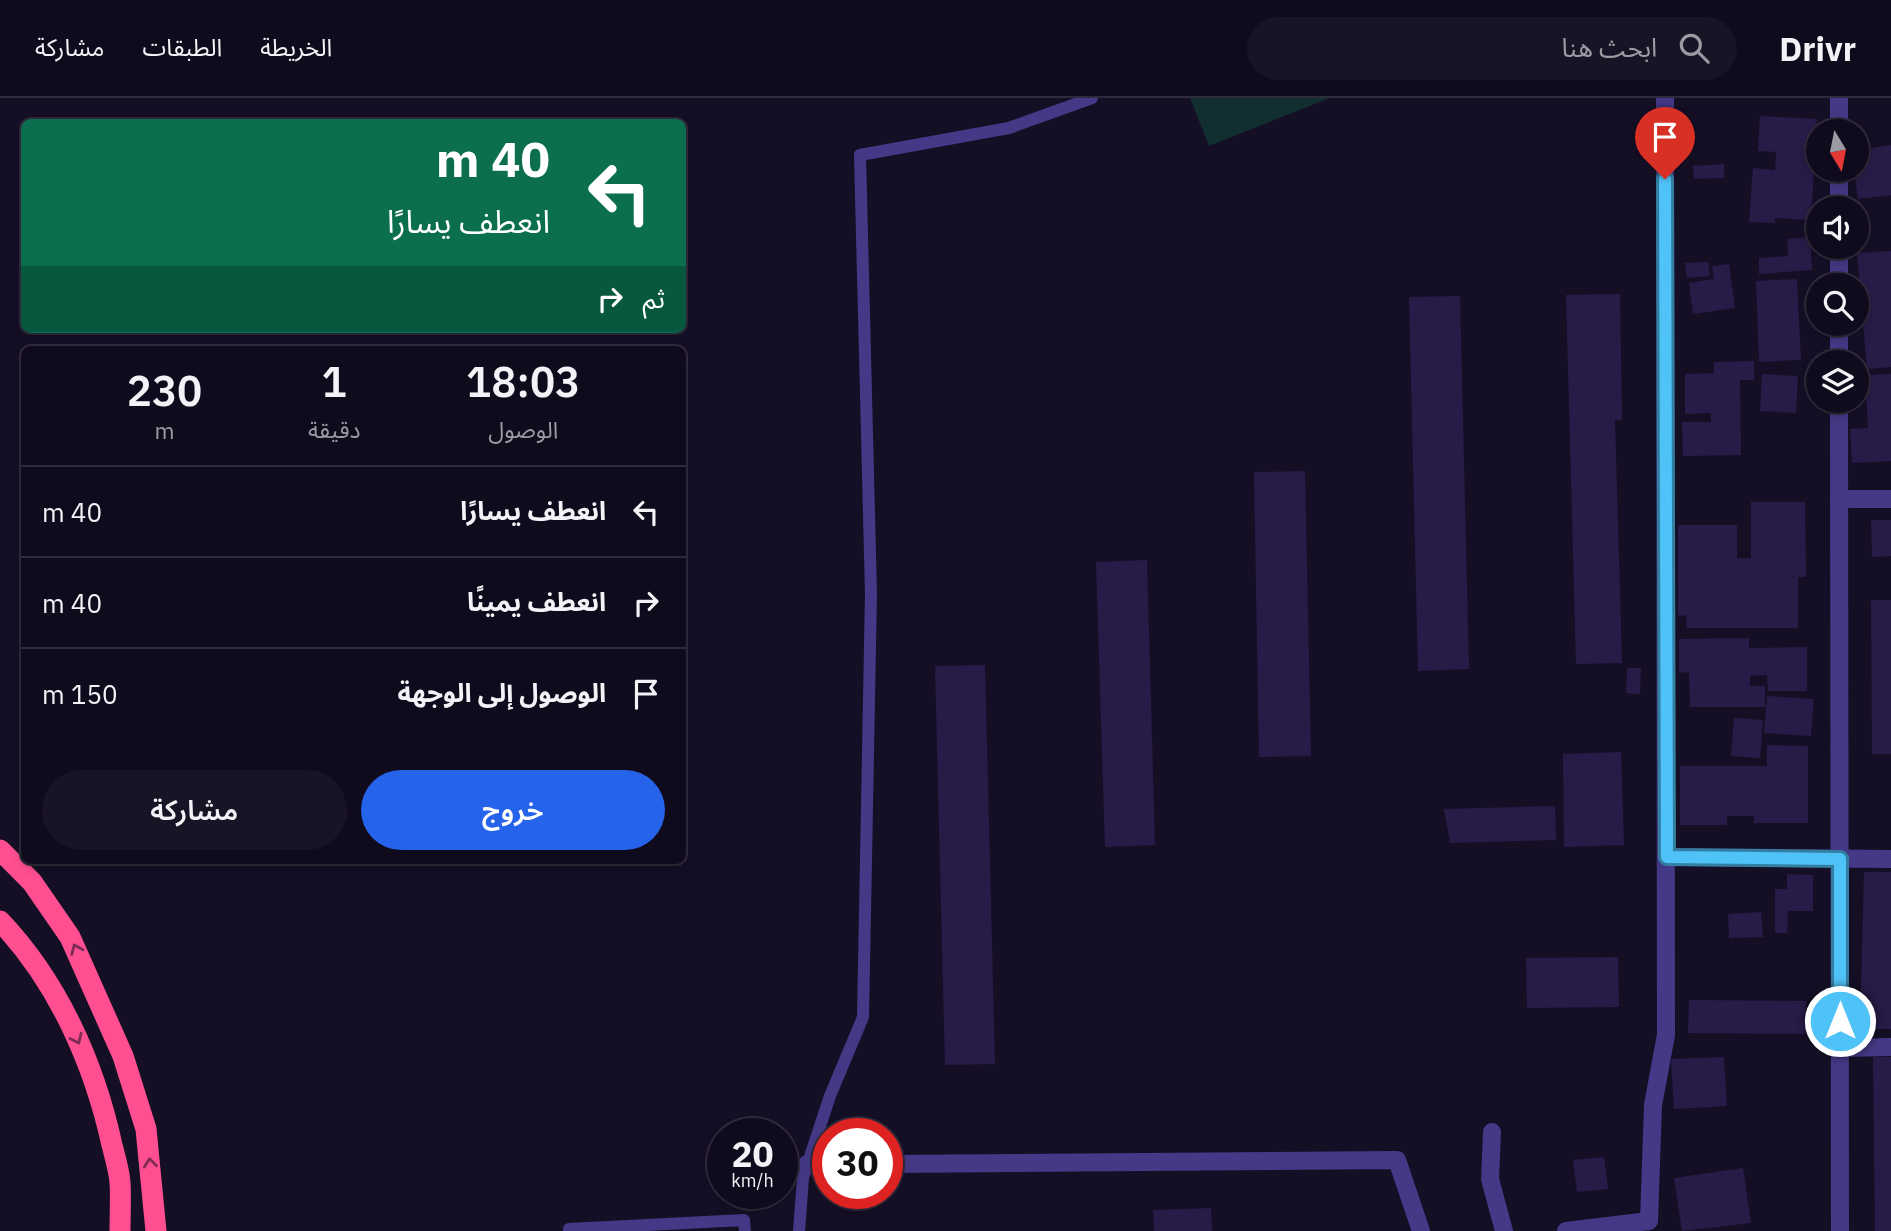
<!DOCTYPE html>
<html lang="ar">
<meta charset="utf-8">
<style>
body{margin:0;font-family:"IBM Plex Sans","Noto Sans Arabic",sans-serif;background:#191425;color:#f1f3f6;direction:rtl;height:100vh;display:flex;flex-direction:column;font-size:26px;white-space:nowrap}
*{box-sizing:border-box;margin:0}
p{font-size:23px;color:#9c9ba3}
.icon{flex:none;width:38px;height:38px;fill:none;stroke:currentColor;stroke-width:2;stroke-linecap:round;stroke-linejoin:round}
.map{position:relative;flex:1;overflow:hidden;direction:ltr}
.details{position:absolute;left:21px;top:248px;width:665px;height:518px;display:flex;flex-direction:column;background:#100b1c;border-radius:10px;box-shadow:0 4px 10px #0003,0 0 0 2px #302b3b;direction:rtl}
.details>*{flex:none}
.guide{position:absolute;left:21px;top:21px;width:665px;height:214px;border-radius:10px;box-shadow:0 4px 10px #0003,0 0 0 2px #302b3b;direction:rtl;background:#0b6e4f;color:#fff;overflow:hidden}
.needle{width:46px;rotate:170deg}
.buttons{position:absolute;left:1806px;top:21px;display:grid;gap:14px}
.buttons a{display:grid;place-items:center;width:63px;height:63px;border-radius:50%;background:#100b1c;box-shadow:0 4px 10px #0003,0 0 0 2px #302b3b;font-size:35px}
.speed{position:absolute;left:707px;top:1020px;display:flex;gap:14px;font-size:35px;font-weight:700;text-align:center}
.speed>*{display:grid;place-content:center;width:91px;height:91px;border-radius:50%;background:#100b1c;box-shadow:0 4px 10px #0003,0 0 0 2px #302b3b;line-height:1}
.speed small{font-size:18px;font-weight:400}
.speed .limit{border:10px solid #d22;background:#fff;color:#111}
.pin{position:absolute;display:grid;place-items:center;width:60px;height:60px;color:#fff;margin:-72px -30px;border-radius:50% 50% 50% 0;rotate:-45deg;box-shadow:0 0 7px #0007}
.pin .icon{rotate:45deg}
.me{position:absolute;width:77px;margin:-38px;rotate:0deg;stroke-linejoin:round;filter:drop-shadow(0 0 5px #0008)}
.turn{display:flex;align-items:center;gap:24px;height:147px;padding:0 21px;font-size:32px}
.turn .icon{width:91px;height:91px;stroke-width:2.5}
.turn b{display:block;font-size:49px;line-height:60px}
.then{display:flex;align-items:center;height:66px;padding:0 21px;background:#0003;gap:14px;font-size:26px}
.eta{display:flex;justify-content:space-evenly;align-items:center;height:119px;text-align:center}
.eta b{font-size:42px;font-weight:600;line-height:49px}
.cta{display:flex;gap:14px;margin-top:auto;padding:14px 21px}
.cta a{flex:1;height:80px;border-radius:42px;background:#2563eb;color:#fff;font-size:28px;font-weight:600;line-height:80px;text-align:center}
.cta a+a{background:#191425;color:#f1f3f6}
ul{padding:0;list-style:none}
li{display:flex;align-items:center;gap:21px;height:91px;padding:0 21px;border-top:2px solid #302b3b}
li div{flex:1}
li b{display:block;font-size:26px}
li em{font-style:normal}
header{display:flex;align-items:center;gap:42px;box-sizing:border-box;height:98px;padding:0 35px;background:#100b1c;border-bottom:2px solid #302b3b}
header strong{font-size:33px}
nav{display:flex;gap:38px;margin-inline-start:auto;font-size:24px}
.search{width:490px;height:63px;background:#191425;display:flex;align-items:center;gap:18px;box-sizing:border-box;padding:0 24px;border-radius:38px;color:#9c9ba3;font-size:26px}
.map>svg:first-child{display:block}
.green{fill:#122e30}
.building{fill:#281b47}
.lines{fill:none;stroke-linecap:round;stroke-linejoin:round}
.lane{stroke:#443986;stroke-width:12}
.street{stroke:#443986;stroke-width:18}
.highway{stroke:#ff4f91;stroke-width:21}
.oneway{stroke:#7e2c56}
.route-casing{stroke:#337fa1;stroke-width:18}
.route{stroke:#4fc3f7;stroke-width:12}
</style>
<header>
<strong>Drivr</strong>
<div class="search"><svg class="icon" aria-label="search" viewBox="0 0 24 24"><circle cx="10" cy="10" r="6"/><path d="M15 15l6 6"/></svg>ابحث هنا</div>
<nav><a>الخريطة</a><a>الطبقات</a><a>مشاركة</a></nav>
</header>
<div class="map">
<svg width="1891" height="1133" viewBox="0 0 1891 1133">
<rect width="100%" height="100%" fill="#150f26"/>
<path class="green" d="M1190 0H1330L1209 48Z"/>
<g class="building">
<path d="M1760 18 1817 21 1811 122 1775 120V125L1749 124 1753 70 1775 72 1776 54 1758 53Z"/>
<path d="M1891 47V97L1858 101 1854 72H1857V52Z"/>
<path d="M1724 66V80L1694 81 1693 68Z"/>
<path d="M1857 127 1869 128 1868 139H1857Z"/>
<path d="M1810 139 1812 172 1759 176V160L1788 158 1787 141Z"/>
<path d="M1891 153V269L1867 271 1857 155Z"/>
<path d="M1708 164 1710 178 1687 180 1685 165Z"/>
<path d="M1729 166 1735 210 1693 216 1689 185 1714 181 1712 168Z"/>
<path d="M1797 181 1801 262 1759 264 1756 183Z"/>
<path d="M1620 196 1622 322H1615L1622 565 1576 566 1566 197Z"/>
<path d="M1460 198 1469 571 1418 573 1409 199Z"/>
<path d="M1754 263V282H1740L1741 357 1683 358 1682 324H1711V315L1685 316V276L1714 275V264Z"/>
<path d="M1762 276 1798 278 1796 315 1760 313Z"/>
<path d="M1891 276V363L1852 365 1850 331 1868 330 1865 277Z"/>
<path d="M1305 373 1311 658 1259 659 1254 374Z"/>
<path d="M1751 404H1805L1806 479H1798V530H1686L1687 518 1678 517V427H1737V460H1751Z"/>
<path d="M1871 422H1891V458L1872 459Z"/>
<path d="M1147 462 1155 747 1105 749 1096 464Z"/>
<path d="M1871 502H1891V656H1872Z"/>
<path d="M1749 540V550L1807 549V593H1768L1767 577 1750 578V588H1765V609H1690L1689 574 1679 575V541Z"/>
<path d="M985 567 995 966 945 967 935 568Z"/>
<path d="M1627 570H1641L1640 596 1626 595Z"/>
<path d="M1767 598 1814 601 1811 638 1764 635Z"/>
<path d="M1734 620 1763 622 1760 660 1731 658Z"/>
<path d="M1767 647 1808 648V725H1754V718H1727V727H1680V668H1767Z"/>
<path d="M1621 654 1624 747 1564 749 1563 656Z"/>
<path d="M1555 708 1556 742 1450 745 1444 711Z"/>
<path d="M1864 774H1891V931H1860Z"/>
<path d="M1787 776 1813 777V813H1788L1787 835H1775V791H1787Z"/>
<path d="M1761 814 1763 839 1729 840 1728 816Z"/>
<path d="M1618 859 1619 909 1527 910 1526 860Z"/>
<path d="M1689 902 1806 903V936L1688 935Z"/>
<path d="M1724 959 1727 1008 1674 1011 1671 961Z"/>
<path d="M1873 959H1891V1133H1875Z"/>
<path d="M1604 1059 1608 1091 1577 1094 1573 1062Z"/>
<path d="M1743 1070 1751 1125 1682 1133 1674 1080Z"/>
<path d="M1211 1110 1212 1133H1154L1153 1112Z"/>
</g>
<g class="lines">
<g class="lane">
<path d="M569 1133V1131L744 1122 745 1133"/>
<path d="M799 1133 803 1080 830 998 863 919 871 496 860 57 1009 30 1092 0"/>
</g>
<g class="street">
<path d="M1839 0V33"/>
<path d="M1839 72V110"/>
<path d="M1839 149V187"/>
<path d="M1839 226V264"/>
<path d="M1839 303 1840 1133"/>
<path d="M1839 401H1891"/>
<path d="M1667 759 1891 761"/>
<path d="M1840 950 1891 949"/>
<path d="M1492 1034 1490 1081 1504 1133"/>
<path d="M807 1066H828"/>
<path d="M887 1066 1397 1062 1421 1133"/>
<path d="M1566 1133 1649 1123 1653 1007 1666 937 1665 0"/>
</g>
<g class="highway">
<path d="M0 752 32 784 70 839 123 958 146 1031 156 1133"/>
<path d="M0 823C58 884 94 965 112 1047 115 1059 119 1072 120 1084 121 1100 120 1117 120 1133"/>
</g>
</g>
<defs><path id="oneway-chevron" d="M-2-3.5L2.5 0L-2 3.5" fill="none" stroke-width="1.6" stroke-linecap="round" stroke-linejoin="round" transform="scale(1.75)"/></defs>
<g class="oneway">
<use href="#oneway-chevron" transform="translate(76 851) rotate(-113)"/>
<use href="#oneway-chevron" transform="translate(77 941) rotate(65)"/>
<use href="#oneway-chevron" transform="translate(150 1065) rotate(-96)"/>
</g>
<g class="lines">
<g class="route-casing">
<path id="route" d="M1665 81 1667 759 1840 761V923"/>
</g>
<use href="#route" class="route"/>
</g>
</svg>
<div class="buttons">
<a><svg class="needle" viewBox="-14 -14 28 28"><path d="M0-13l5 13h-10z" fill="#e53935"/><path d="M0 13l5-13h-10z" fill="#9c9ba3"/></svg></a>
<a><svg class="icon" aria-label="sound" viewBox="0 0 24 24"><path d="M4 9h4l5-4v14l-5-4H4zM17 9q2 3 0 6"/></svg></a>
<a><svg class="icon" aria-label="search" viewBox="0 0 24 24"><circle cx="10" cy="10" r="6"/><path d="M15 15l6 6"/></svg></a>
<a><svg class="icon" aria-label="layers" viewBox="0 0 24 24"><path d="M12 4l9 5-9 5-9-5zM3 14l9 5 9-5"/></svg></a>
</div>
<div class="speed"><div>20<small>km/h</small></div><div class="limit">30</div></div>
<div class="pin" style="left:1665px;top:81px;background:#d93025"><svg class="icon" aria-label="arrive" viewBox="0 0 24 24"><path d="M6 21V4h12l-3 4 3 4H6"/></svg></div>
<svg class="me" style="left:1840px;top:923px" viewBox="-20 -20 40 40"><circle r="17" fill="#4fc3f7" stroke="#fff" stroke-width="3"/><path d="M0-11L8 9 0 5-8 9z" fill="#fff"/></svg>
<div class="guide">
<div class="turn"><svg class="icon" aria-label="left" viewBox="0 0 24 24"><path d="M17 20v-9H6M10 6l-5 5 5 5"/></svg><div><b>40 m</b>انعطف يسارًا</div></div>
<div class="then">ثم<svg class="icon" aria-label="right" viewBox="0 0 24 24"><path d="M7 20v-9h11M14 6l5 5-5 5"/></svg></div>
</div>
<section class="details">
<div class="eta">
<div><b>18:03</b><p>الوصول</p></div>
<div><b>1</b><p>دقيقة</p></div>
<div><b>230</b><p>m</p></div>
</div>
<ul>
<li><svg class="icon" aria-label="left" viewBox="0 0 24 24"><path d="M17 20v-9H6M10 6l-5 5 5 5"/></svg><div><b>انعطف يسارًا</b></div><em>40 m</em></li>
<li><svg class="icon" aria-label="right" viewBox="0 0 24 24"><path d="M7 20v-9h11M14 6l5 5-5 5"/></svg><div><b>انعطف يمينًا</b></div><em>40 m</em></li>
<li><svg class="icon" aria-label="arrive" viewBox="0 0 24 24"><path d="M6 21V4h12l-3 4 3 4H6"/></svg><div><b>الوصول إلى الوجهة</b></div><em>150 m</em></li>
</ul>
<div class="cta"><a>خروج</a><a>مشاركة</a></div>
</section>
</div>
